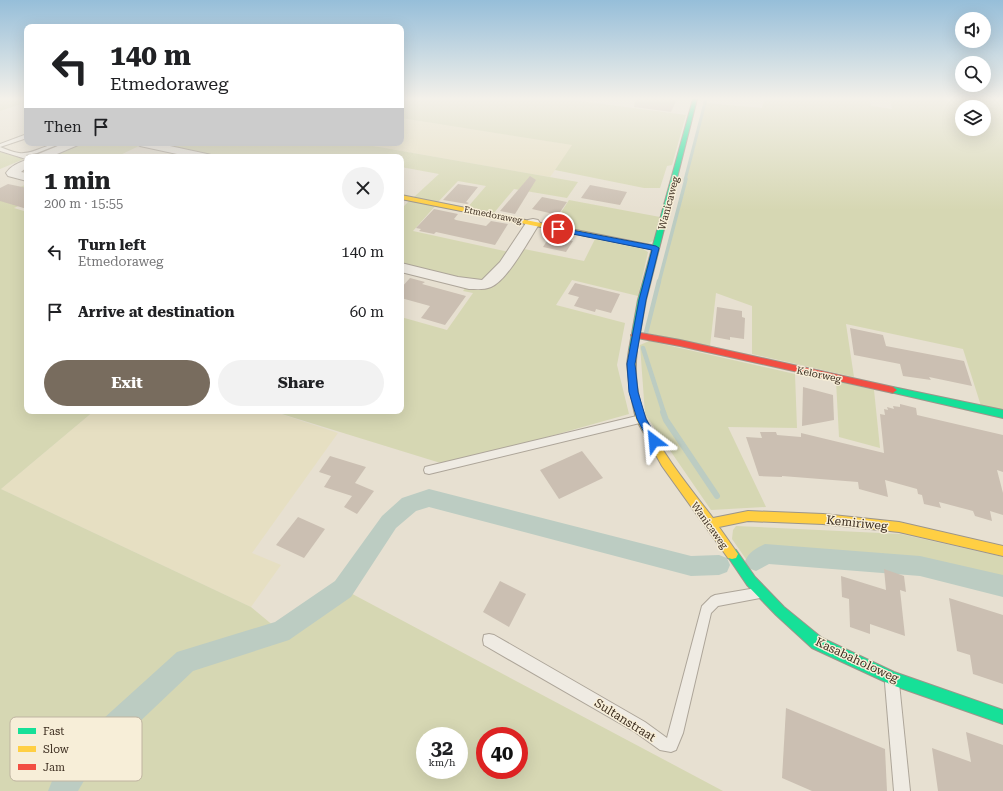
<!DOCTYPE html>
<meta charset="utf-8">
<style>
body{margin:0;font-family:"Roboto Serif",serif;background:#f2f2f2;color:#202124;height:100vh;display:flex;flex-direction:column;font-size:15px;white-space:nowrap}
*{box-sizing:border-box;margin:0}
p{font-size:13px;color:#757577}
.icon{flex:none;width:22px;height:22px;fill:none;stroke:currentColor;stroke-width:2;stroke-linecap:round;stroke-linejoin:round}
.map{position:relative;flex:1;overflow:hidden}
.sheet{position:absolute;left:24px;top:154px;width:380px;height:260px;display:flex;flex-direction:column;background:#fff;border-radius:8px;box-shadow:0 4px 16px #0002}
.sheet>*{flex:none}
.guide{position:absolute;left:24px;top:24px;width:380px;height:122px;border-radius:8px;box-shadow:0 4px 16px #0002;background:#fff;color:#202124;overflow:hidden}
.controls{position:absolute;left:955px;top:12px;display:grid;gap:8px}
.controls a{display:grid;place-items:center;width:36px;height:36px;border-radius:50%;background:#fff;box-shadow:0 4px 16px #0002;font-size:20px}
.speed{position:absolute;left:416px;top:727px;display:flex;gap:8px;font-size:20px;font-weight:700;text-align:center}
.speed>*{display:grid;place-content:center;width:52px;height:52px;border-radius:50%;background:#fff;box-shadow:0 4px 16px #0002;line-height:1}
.speed small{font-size:10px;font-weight:400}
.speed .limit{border:6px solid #d22;background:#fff;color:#111}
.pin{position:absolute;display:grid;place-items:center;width:34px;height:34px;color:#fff;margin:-17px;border:2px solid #fff;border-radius:50%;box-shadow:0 1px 4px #0007}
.me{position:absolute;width:44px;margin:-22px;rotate:331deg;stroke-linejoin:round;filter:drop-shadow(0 0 3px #0008)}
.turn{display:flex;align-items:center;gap:14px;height:84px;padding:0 20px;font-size:18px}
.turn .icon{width:52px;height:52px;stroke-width:2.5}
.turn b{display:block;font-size:28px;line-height:34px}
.then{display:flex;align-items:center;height:38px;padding:0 20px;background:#0003;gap:8px;font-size:15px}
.round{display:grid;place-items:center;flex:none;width:42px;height:42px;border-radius:21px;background:#f2f2f2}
.summary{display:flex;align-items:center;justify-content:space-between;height:68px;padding:0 20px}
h1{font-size:24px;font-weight:700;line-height:30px}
.primary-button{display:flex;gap:8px;margin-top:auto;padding:8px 20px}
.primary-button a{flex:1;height:46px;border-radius:24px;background:#786c5e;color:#fff;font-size:16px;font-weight:700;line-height:46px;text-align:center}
.primary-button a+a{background:#f2f2f2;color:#202124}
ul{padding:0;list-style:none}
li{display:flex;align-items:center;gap:12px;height:60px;padding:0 20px}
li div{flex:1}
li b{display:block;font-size:15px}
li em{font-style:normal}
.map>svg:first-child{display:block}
.farmland{fill:#e6dfc2}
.green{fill:#d6d7b3;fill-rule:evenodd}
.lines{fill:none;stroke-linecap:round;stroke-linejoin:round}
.stream-far3{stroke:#bcccc2;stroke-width:3}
.stream-far2{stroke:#bcccc2;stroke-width:3.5}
.stream-far1{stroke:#bcccc2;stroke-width:4.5}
.stream{stroke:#bcccc2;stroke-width:6}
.canal{fill:#bcccc2;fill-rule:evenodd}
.building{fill:#cbbfb2}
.lane-casing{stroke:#ada599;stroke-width:2}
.street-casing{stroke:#ada599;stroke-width:2}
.fast-casing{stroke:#9c958a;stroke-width:2}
.slow-casing{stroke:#9c958a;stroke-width:2}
.jam-casing{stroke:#9c958a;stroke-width:2}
.lane{fill:#efebe3;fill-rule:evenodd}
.street{fill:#efebe3;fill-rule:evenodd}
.fast{fill:#16e098;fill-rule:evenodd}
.slow{fill:#ffcf43;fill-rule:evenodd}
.jam{fill:#f24e42;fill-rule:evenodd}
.route{fill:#1a73e8;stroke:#114b97}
.labels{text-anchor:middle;stroke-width:3;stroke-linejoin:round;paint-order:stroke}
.far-street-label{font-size:9px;fill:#3d2e20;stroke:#f7eed8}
.street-label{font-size:10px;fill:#3d2e20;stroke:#f7eed8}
.near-street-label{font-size:12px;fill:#3d2e20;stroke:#f7eed8}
.key{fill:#f7eed8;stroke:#bfb4a1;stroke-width:1}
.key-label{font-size:11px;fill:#3d2e20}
</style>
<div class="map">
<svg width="1003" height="791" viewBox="0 0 1003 791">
<rect width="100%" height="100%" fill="#e7e0d1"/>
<g class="farmland">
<path d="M401 118 573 145 550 177 356 143H401Z"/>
<path d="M94 411H272L338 433 252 553 281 565 251 607 1 489Z"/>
</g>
<g class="green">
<path d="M0 99H27V102L0 111Z"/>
<path d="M401 99H565L686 115 672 165 667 166 660 188H644L555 170 572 145 401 118Z"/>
<path d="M764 99H869L871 106 892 109 890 99H1003V412L981 406 963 349 846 324 854 377 752 354V306L716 293 710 346 646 333 705 103 762 108ZM962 107H984V129H962Z"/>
<path d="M78 143H133L141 145 116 157H44Z"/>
<path d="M148 143H356L578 182 567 198 514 189 493 214 467 208 486 186 458 181 438 202 414 197 439 174 401 167V157H215Z"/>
<path d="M0 152 24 159 0 169Z"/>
<path d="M27 184V202L14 208 27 212V411H94L1 489 251 607 281 632 343 589 723 791H0V196ZM425 736H459V770H425ZM485 736H519V770H485Z"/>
<path d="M410 200 436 205 413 231 509 252C504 259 500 270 493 275 473 290 424 271 401 266V209Z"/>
<path d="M569 200 660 217 653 241 648 243 553 225Z"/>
<path d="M595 239 643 249 648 252 638 296 572 280 556 305 625 323 617 365 629 414 447 465 272 411H401V317L447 330 473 293 463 291 467 286H485L519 248 584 261Z"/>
<path d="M649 341 795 374 797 428 728 427 766 507 711 510 645 414 640 345Z"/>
<path d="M836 381 874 390 880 448 839 437Z"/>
<path d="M736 526 901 534 1003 557V586L920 566 765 554 756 561 748 562 732 539 733 530Z"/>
</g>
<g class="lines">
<path class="stream-far3" d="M685 180 706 99"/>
<path class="stream-far2" d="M659 282 686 179"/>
<g class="stream-far1">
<path d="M646 333 659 281"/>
<path d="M643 348 664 413"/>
</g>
<path class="stream" d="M663 412 666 420 717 496"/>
<g class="canal">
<path d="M429 489 691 556 719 555 727 558 730 565 727 572 719 575 691 576 429 507 416 511 396 528 351 597 289 640 193 671 92 767 78 791H48L52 781 72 747 177 652 275 622 335 581 382 516 402 498Z"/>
<path d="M765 544 920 556 1003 575V597L920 576 769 564 756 571 748 568 745 561C749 552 756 548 765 544Z"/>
</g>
</g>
<g class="building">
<path d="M635 99H677L671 112 634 107Z"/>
<path d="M530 176 536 180 515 214 500 211Z"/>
<path d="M8 184 27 188V209L0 201V188Z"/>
<path d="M458 184 478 187 466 202 469 203 467 204 443 200Z"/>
<path d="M590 185 627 192 620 205 581 198Z"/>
<path d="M542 197 567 202 558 215 532 209Z"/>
<path d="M434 209 458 214 454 219 456 220 486 226 491 221 508 224 495 245 436 232 434 234 419 231 421 229 416 228Z"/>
<path d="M550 236 573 241 566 252 543 247Z"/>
<path d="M410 278 425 282 422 284 466 296 445 325 421 318 430 306 401 298V288Z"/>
<path d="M575 283 620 294 611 313 596 309 595 312 574 306 579 297 568 294Z"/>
<path d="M717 307 742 311V317L745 318 744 339 730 337V340L714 337Z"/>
<path d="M850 328 883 335 886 346 964 361 972 386 929 377 931 380 903 376 900 364 854 355Z"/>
<path d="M803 387 833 395 834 420 802 426Z"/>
<path d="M900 404 916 408 917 415 1003 435V472L997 470 1003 493V515L990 511 992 521 975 516 973 511 939 502 941 508 924 504 922 495 918 494 917 489 885 480 888 497 859 489 858 482 782 476V477L759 476 746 437 762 438 760 432H776L777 435 801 437V433L884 453 880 414 885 415 884 409 888 410 887 407 894 409 893 406 900 407Z"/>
<path d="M582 451 603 478 559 499 540 470Z"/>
<path d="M330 456 366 467 355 483 374 491 357 514 344 507 352 496 324 487 331 476 319 472Z"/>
<path d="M298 517 325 529 304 558 276 545Z"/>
<path d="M884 569 904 576 906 592 900 590 905 636 870 624V634L850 627 849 599 842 597 841 576 886 590Z"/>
<path d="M500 581 526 594 509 627 483 612Z"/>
<path d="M949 598 1003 615V684L973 674 970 655 957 651Z"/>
<path d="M786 708 885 749 887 791H812L782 778Z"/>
<path d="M966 732 1003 745V791H938L932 748 971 762Z"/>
</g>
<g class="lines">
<g class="lane-casing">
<g id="lane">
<path d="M27 134V138L0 147C6 149 12 152 19 153 33 155 47 143 62 143L37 153 26 155 29 157 26 159 0 151V144Z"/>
<path d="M641 415 644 416 646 419 644 422 429 474 425 473 424 470 425 467 429 466Z"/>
<path d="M756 588 760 590 762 594 760 598 718 606 711 613 683 733 676 750 671 752 660 750 635 732 484 645 483 640 484 635 489 634 494 635 645 722 667 738 702 606 711 597 715 595Z"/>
<path d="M892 676 897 678 899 683 910 791H894L885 683 887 678Z"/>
</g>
</g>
<g class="street-casing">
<g id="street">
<path d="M65 143H79L78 145 50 157H34L36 155Z"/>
<path d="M135 143H156L207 154 211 155 213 157H191L140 146Z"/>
<path d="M27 160V167L21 172 27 173V181L8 176 6 173C11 166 19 162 27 160Z"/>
<path d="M533 219 538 220 540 223C529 239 508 280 491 287 484 290 477 289 469 289L401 272V263L458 277 482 280 500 262 528 220Z"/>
</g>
</g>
<g class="fast-casing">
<g id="fast">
<path d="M693 99H697L646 300 637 350 633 353 629 350 638 300Z"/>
<path d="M893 387 1003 410V418L890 392 889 390Z"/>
<path d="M732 549 736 550 755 577 784 607 822 638 894 672 1003 710V724L892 685 812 648 776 615 747 585 726 554 728 550Z"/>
</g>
</g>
<g class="slow-casing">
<g id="slow">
<path d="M401 195 656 246 659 248 656 250 401 199Z"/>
<path d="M633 347 637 350C634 372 637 399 646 419 661 453 690 488 713 518L748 511 823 514 899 522 1003 546V556L899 532 823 524 748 521 719 527 738 554 736 558 732 559 728 558 662 466 636 419 630 392 627 364 629 350Z"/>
</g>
</g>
<g class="jam-casing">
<path id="jam" d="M635 332 680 340 893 387 897 390 893 393 680 346 632 337 631 335Z"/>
</g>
<use href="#lane" class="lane"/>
<use href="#street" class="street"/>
<use href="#fast" class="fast"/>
<use href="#slow" class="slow"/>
<use href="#jam" class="jam"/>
</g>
<linearGradient id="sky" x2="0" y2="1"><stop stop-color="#96bed9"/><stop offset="0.47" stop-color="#f4f1ea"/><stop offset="1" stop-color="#f4f1ea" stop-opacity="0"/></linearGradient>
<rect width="1003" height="210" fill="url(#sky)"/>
<path class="route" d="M556 227 656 246 659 248 646 300 635 364 638 392 646 419 659 441 657 444H650L637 419 629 392 627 364 639 300 652 250 558 231 556 230Z"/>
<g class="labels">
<g class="far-street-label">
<text transform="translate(493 215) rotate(11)" y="3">Etmedoraweg</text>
</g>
<g class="street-label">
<text transform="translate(668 203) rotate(-75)" y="4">Wanicaweg</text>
<text transform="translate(819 374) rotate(12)" y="4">Kelorweg</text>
<text transform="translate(710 525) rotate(54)" y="4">Wanicaweg</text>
</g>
<g class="near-street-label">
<text transform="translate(857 523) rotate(6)" y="4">Kemiriweg</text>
<text transform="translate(857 660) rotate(25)" y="4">Kasabaholoweg</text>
<text transform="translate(625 720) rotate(32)" y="4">Sultanstraat</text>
</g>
</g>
<rect x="10" y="717" width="132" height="64" rx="6" class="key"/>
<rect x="18" y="728" width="18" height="6" fill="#16e098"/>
<rect x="18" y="746" width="18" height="6" fill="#ffcf43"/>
<rect x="18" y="764" width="18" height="6" fill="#f24e42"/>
<g class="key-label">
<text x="43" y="735">Fast</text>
<text x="43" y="753">Slow</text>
<text x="43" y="771">Jam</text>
</g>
</svg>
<div class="controls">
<a><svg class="icon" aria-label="sound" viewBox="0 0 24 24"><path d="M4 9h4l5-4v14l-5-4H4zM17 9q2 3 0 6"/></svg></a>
<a><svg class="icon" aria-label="search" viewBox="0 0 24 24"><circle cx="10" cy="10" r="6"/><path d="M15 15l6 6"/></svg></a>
<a><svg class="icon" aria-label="layers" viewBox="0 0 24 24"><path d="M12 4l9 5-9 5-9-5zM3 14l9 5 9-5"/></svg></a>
</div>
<div class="speed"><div>32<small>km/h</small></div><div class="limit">40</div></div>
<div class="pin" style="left:558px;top:229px;background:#d93025"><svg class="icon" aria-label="arrive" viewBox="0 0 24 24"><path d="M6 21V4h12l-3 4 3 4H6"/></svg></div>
<svg class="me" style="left:654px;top:441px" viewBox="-20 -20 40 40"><path d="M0-17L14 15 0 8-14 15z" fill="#1a73e8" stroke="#fff" stroke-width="4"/></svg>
<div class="guide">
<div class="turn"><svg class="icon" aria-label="left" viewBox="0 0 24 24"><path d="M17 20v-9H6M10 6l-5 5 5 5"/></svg><div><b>140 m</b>Etmedoraweg</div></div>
<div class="then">Then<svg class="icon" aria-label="arrive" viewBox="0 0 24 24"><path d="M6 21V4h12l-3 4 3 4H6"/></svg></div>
</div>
<section class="sheet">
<div class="summary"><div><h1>1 min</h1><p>200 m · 15:55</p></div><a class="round"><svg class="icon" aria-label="close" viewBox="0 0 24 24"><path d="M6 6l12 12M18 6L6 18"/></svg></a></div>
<ul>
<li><svg class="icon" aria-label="left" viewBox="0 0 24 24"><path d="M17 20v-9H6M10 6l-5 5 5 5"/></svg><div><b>Turn left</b><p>Etmedoraweg</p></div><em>140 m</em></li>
<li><svg class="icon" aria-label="arrive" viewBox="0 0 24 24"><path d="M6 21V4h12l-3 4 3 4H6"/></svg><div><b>Arrive at destination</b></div><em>60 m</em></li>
</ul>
<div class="primary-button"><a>Exit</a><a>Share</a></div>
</section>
</div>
